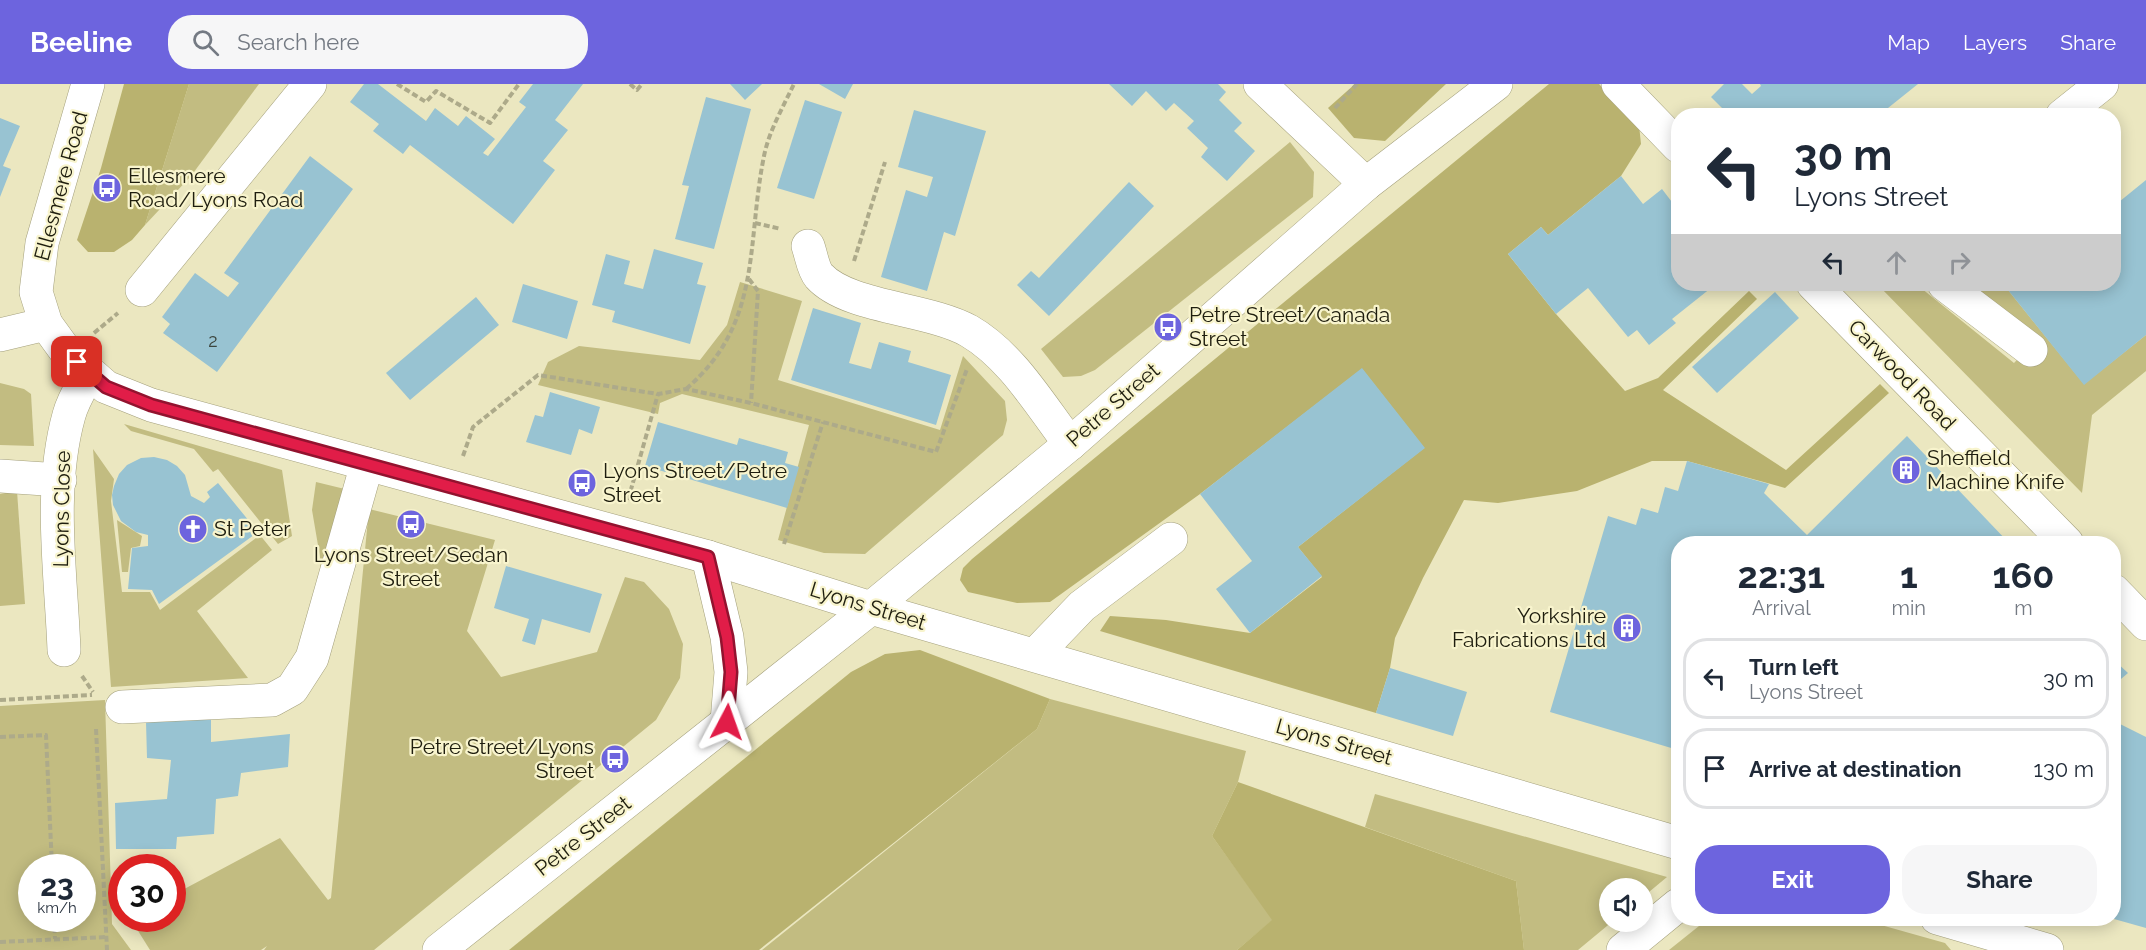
<!DOCTYPE html>
<style>
body{margin:0;font-family:Raleway,sans-serif;background:#f6f6f7;color:#1f2937;height:100vh;display:flex;flex-direction:column;font-size:22px;white-space:nowrap}
*{box-sizing:border-box;margin:0}
p{font-size:20px;color:#747a83}
.icon{flex:none;width:33px;height:33px;fill:none;stroke:currentColor;stroke-width:2;stroke-linecap:round;stroke-linejoin:round}
.map{position:relative;flex:1;overflow:hidden}
.side{position:absolute;left:1671px;top:452px;width:450px;height:390px;display:flex;flex-direction:column;background:#fff;border-radius:24px;box-shadow:0 3px 15px #0003}
.side>*{flex:none}
.banner{position:absolute;left:1671px;top:24px;width:450px;height:183px;border-radius:24px;box-shadow:0 3px 15px #0003;background:#fff;color:#1f2937;overflow:hidden}
.tools{position:absolute;left:1599px;top:794px;display:grid;gap:12px}
.tools a{display:grid;place-items:center;width:54px;height:54px;border-radius:50%;background:#fff;box-shadow:0 3px 15px #0003;font-size:30px}
.speed{position:absolute;left:18px;top:770px;display:flex;gap:12px;font-size:30px;font-weight:700;text-align:center}
.speed>*{display:grid;place-content:center;width:78px;height:78px;border-radius:50%;background:#fff;box-shadow:0 3px 15px #0003;line-height:1}
.speed small{font-size:15px;font-weight:400}
.speed .limit{border:9px solid #d22;background:#fff;color:#111}
.pin{position:absolute;display:grid;place-items:center;width:51px;height:51px;color:#fff;margin:-26px;border-radius:12px;box-shadow:0 3px 9px #0006}
.me{position:absolute;width:66px;margin:-33px;rotate:4deg;stroke-linejoin:round;filter:drop-shadow(0 0 4px #0008)}
.turn{display:flex;align-items:center;gap:21px;height:126px;padding:0 24px;font-size:27px}
.turn .icon{width:78px;height:78px;stroke-width:2.5}
.turn b{display:block;font-size:42px;line-height:51px}
.lanes{display:flex;align-items:center;height:57px;padding:0 24px;background:#0003;justify-content:center;gap:30px;direction:ltr}
.lanes .off{opacity:.35}
.eta{display:flex;justify-content:space-evenly;align-items:center;height:102px;text-align:center}
.eta b{font-size:36px;font-weight:700;line-height:42px}
.button{display:flex;gap:12px;margin-top:auto;padding:12px 24px}
.button a{flex:1;height:69px;border-radius:24px;background:#6d64de;color:#fff;font-size:24px;font-weight:700;line-height:69px;text-align:center}
.button a+a{background:#f6f6f7;color:#1f2937}
ul{padding:0;list-style:none}
li{display:flex;align-items:center;gap:18px;height:81px;margin:0 12px 9px;padding:0 12px;border:3px solid #e0e1e3;border-radius:24px}
li div{flex:1}
li b{display:block;font-size:22px}
li em{font-style:normal}
header{display:flex;align-items:center;gap:36px;box-sizing:border-box;height:84px;padding:0 30px;background:#6d64de;color:#fff}
header strong{font-size:28px}
nav{display:flex;gap:33px;margin-inline-start:auto;font-size:21px}
.search{width:420px;height:54px;background:#f6f6f7;display:flex;align-items:center;gap:15px;box-sizing:border-box;padding:0 21px;border-radius:24px;color:#747a83;font-size:22px}
.map>svg:first-child{display:block}
.green{fill:#c2bc81;fill-rule:evenodd}
.forest{fill:#b9b26f}
.building{fill:#98c3d2}
.lines{fill:none;stroke-linecap:round;stroke-linejoin:round}
.minor-casing{stroke:#a4a07c;stroke-width:34}
.path{stroke:#adaa8a;stroke-width:4;stroke-dasharray:6 3;stroke-linecap:butt}
.minor{stroke:#fff;stroke-width:33}
.route-casing{stroke:#92132f;stroke-width:15}
.route{stroke:#e11d48;stroke-width:10}
.labels{text-anchor:middle;stroke-width:4.5;stroke-linejoin:round;paint-order:stroke}
.number-label{font-size:18px;fill:#3c463f}
.poi-label{font-size:21px;fill:#1e1d0e;stroke:#f8f4cd;text-anchor:start}
.street-label{font-size:21px;fill:#1e1d0e;stroke:#f8f4cd}
</style>
<header>
<strong>Beeline</strong>
<div class="search"><svg class="icon" aria-label="search" viewBox="0 0 24 24"><circle cx="10" cy="10" r="6"/><path d="M15 15l6 6"/></svg>Search here</div>
<nav><a>Map</a><a>Layers</a><a>Share</a></nav>
</header>
<div class="map">
<svg width="2146" height="866" viewBox="0 0 2146 866">
<rect width="100%" height="100%" fill="#ebe7c0"/>
<g class="green">
<path d="M189 0H259L191 92 145 141Z"/>
<path d="M1290 58 1314 88 1313 113 1095 286 1081 292 1063 293 1041 265Z"/>
<path d="M740 198 802 217 778 296 940 346 963 272 1005 317 1007 336 1003 351 865 470 824 469 778 456 809 341 682 310 660 319 658 330 538 301 548 278 579 262 700 276 727 241Z"/>
<path d="M1877 200H1916L2014 279 2039 253 1971 200H2016L2008 206 2084 300 2146 251V287L2092 331 2082 409Z"/>
<path d="M0 299 24 305 31 310 34 362 0 361Z"/>
<path d="M124 340 282 386 292 452 278 460 218 385 213 388 194 365 131 347Z"/>
<path d="M93 365 114 395 111 417 122 508H150L160 526 260 451 272 466 197 527 248 594 111 603Z"/>
<path d="M316 398 353 407 321 491 320 473 312 426Z"/>
<path d="M17 407 25 520 0 522V410Z"/>
<path d="M369 425 495 456 467 547 501 593 597 568 625 493 644 498 669 525 683 560 680 594 656 636 374 866H264L267 862 261 866H150L130 834H172L173 811 280 754 328 816 331 814Z"/>
<path d="M117 436 142 452 140 462 131 464 128 488H122Z"/>
<path d="M1050 615 1246 667 1238 698 1212 752 1273 836 1237 866H762L1037 645Z"/>
<path d="M105 616 112 840 131 866H0V622ZM32 783H82V834H32Z"/>
<path d="M1375 710 1667 793 1643 813 1642 804H1610V837H1613L1578 866H1524L1516 797 1365 743Z"/>
<path d="M1709 834H1856L1945 859 1951 866H1669Z"/>
</g>
<g class="forest">
<path d="M124 0H189L145 141 132 156 114 168H88L77 156 101 84Z"/>
<path d="M1355 0H1446L1385 57 1354 54 1328 24Z"/>
<path d="M1549 0H1599L1639 41 1641 60 1621 92 1548 151 1541 143 1508 170 1556 230 1625 307 1658 294 1749 207 1757 215 1663 306 1786 386 1880 300 1889 309 1785 404 1687 377H1652L1577 407 1498 419 1464 416 1423 494 1395 554 1390 584 1376 629 1100 547 1110 532 1166 536 1250 549 1322 493 1298 463 1424 364 1362 285 1200 410 1050 518 1017 519 968 508 960 496 963 484 972 475Z"/>
<path d="M920 566 1050 615 1037 645 759 866H509L851 588 885 570Z"/>
<path d="M1238 698 1516 797 1524 866H1237L1272 836 1212 752Z"/>
</g>
<g class="building">
<path d="M364 0H378L426 37 435 24 458 42 466 32 495 55 483 69 488 72 526 23 519 18 533 0H583L555 36 568 46 543 77 555 86 513 140 410 61 403 70 373 47 379 40 350 18Z"/>
<path d="M730 0H762L745 16Z"/>
<path d="M819 0H853L845 15Z"/>
<path d="M1109 0H1218L1226 8 1219 16 1242 39 1234 47 1255 67 1227 97 1201 73 1208 64 1187 44 1194 37 1174 19 1166 27 1146 7 1132 22Z"/>
<path d="M1724 0H1742L1752 10 1761 2 1760 0H1918L1878 32H1785L1781 27 1777 32H1730L1711 13Z"/>
<path d="M706 13 751 25 714 165 675 155 689 102 682 101Z"/>
<path d="M805 16 842 28 814 115 777 104Z"/>
<path d="M914 26 986 47 955 152 944 148 927 207 881 193 906 106 927 113 933 93 898 83Z"/>
<path d="M0 34 20 42 3 82 11 85 0 113Z"/>
<path d="M310 72 353 105 217 288 163 249 170 240 162 233 195 189 228 213 239 199 224 189Z"/>
<path d="M1621 92 1643 120 1662 105 1678 126V200H1716L1672 235 1676 239 1649 261 1637 246 1628 253 1588 204 1556 230 1508 170 1541 143 1548 151Z"/>
<path d="M2146 96V251L2084 301 2008 206 2016 200H2114V122Z"/>
<path d="M1129 98 1154 122 1049 232 1017 201 1031 187 1039 194Z"/>
<path d="M654 165 703 179 697 200 706 202 690 260 612 238 615 227 592 221 606 170 630 177 624 200 643 205Z"/>
<path d="M523 200 578 217 567 255 512 238Z"/>
<path d="M1775 208 1799 234 1717 309 1692 283Z"/>
<path d="M476 213 499 241 410 316 386 289Z"/>
<path d="M813 224 861 239 849 279 871 285 879 258 911 267 908 278 951 291 936 341 791 296Z"/>
<path d="M1362 284 1425 364 1298 463 1322 492 1250 549 1216 505 1252 477 1200 410Z"/>
<path d="M550 308 600 323 592 350 579 345 571 371 526 358 535 331 543 333Z"/>
<path d="M658 338 737 361 739 354 788 368 785 379 799 383 787 424 645 382Z"/>
<path d="M1907 352 2009 459H1678V666L1550 628 1608 432 1636 441 1641 424 1658 429 1665 403 1678 407 1687 377 1769 400 1764 409 1807 451Z"/>
<path d="M154 373 167 376 177 382 185 391 191 412 204 419 210 413 207 408 218 399 258 448 159 520 152 506 128 505 132 464 148 462V451L136 448 121 437 113 421 112 411 114 402 119 390 127 381 141 374Z"/>
<path d="M506 482 602 510 590 549 542 535 535 561 522 557 529 535 494 524Z"/>
<path d="M2114 576 2128 589 2114 601Z"/>
<path d="M1390 584 1467 608 1453 652 1376 629Z"/>
<path d="M211 633V658L290 650 288 683 241 689 238 712 216 715 214 750 177 753 176 765H116L115 719 167 715 171 676 147 674 146 638Z"/>
<path d="M2114 637 2146 653V844L2114 835Z"/>
</g>
<g class="lines">
<g class="minor-casing">
<g id="minor">
<path d="M88 0 42 159 36 208 46 240 67 269 106 303 151 321 708 473 871 524 1678 759"/>
<path d="M1260 0 1366 100"/>
<path d="M1618 0 1678 62"/>
<path d="M2062 32 2102 0"/>
<path d="M808 162C811 170 813 185 819 192 848 224 928 224 969 247 1012 272 1040 321 1070 360"/>
<path d="M1813 200 2067 459"/>
<path d="M1944 200 2031 266"/>
<path d="M142 206 310 0"/>
<path d="M0 251 46 240"/>
<path d="M0 392 60 396"/>
<path d="M708 473 727 553 731 588 727 638"/>
<path d="M2114 507 2146 540"/>
<path d="M64 566C61 489 48 406 69 331 73 316 82 302 89 289"/>
<path d="M1035 571 1082 522 1171 455"/>
<path d="M122 623 272 616 292 605 312 574 367 380"/>
<path d="M1937 834 2047 866"/>
<path d="M439 866 871 524 1070 360 1366 100 1496 0"/>
<path d="M1623 866 1678 821"/>
</g>
</g>
<g class="path">
<path d="M397 0 426 18 436 7 490 39 519 0"/>
<path d="M630 0 637 6 642 0"/>
<path d="M1335 24 1357 0"/>
<path d="M755 139 781 145"/>
<path d="M854 177 885 78"/>
<path d="M749 195 758 207 751 319"/>
<path d="M94 249 118 229"/>
<path d="M686 305C763 239 746 160 764 72 769 47 783 23 794 0"/>
<path d="M463 372 473 343 538 291 658 310 686 305 751 319 936 368 967 285"/>
<path d="M628 416 658 310"/>
<path d="M784 460 823 338"/>
<path d="M82 592 93 608"/>
<path d="M0 616 92 611"/>
<path d="M96 645 107 866"/>
<path d="M0 653 46 651 52 783"/>
<path d="M54 834 55 855"/>
<path d="M0 858 107 853"/>
</g>
<use href="#minor" class="minor"/>
</g>
<g class="lines">
<g class="route-casing">
<path id="route" d="M77 278 106 303 151 321 708 473 727 553 731 588 727 638"/>
</g>
<use href="#route" class="route"/>
</g>
<defs>
<g id="bus-disc" transform="scale(1.5)"><circle r="9.5" fill="#6d64de" stroke="#f8f4cd"/><path d="M-5-6H5V4H4V6H2V4H-2V6H-4V4H-5ZM-3.5-4V0h7V-4ZM-3.5 1.2v1.5H-2V1.2ZM2 1.2v1.5H3.5V1.2Z" fill="#fff"/></g>
<g id="building-disc" transform="scale(1.5)"><circle r="9.5" fill="#6d64de" stroke="#f8f4cd"/><path d="M-4-6H4V6H1V3H-1V6H-4ZM-2.5-4.3h1.7v1.8h-1.7ZM.8-4.3h1.7v1.8H.8ZM-2.5-1h1.7V.8h-1.7ZM.8-1h1.7V.8H.8Z" fill="#fff"/></g>
<g id="church-disc" transform="scale(1.5)"><circle r="9.5" fill="#6d64de" stroke="#f8f4cd"/><path d="M-1.2-6h2.4v3.5h3.3v2.4h-3.3V6h-2.4V-.1h-3.3v-2.4h3.3Z" fill="#fff"/></g>
</defs>
<g fill-rule="evenodd">
<use href="#bus-disc" x="107" y="104"/>
<use href="#bus-disc" x="1168" y="243"/>
<use href="#building-disc" x="1906" y="386"/>
<use href="#bus-disc" x="582" y="399"/>
<use href="#bus-disc" x="411" y="440"/>
<use href="#church-disc" x="193" y="445"/>
<use href="#building-disc" x="1627" y="544"/>
<use href="#bus-disc" x="615" y="675"/>
</g>
<g class="labels">
<g class="number-label">
<text x="213" y="263">2</text>
</g>
<g class="poi-label">
<text x="128" y="99">Ellesmere<tspan x="128" dy="24">Road/Lyons Road</tspan></text>
<text x="1189" y="238">Petre Street/Canada<tspan x="1189" dy="24">Street</tspan></text>
<text x="1927" y="381">Sheffield<tspan x="1927" dy="24">Machine Knife</tspan></text>
<text x="603" y="394">Lyons Street/Petre<tspan x="603" dy="24">Street</tspan></text>
<text x="214" y="452">St Peter</text>
<text x="411" y="478" text-anchor="middle">Lyons Street/Sedan<tspan x="411" dy="24">Street</tspan></text>
<text x="1606" y="539" text-anchor="end">Yorkshire<tspan x="1606" dy="24">Fabrications Ltd</tspan></text>
<text x="594" y="670" text-anchor="end">Petre Street/Lyons<tspan x="594" dy="24">Street</tspan></text>
</g>
<g class="street-label">
<text transform="translate(61 102) rotate(-75)" y="7">Ellesmere Road</text>
<text transform="translate(1902 291) rotate(46)" y="7">Carwood Road</text>
<text transform="translate(1113 321) rotate(-41)" y="7">Petre Street</text>
<text transform="translate(62 425) rotate(-89)" y="7">Lyons Close</text>
<text transform="translate(868 522) rotate(17)" y="7">Lyons Street</text>
<text transform="translate(1334 658) rotate(16)" y="7">Lyons Street</text>
<text transform="translate(583 752) rotate(-38)" y="7">Petre Street</text>
</g>
</g>
</svg>
<div class="tools">
<a><svg class="icon" aria-label="sound" viewBox="0 0 24 24"><path d="M4 9h4l5-4v14l-5-4H4zM17 9q2 3 0 6"/></svg></a>
</div>
<div class="speed"><div>23<small>km/h</small></div><div class="limit">30</div></div>
<div class="pin" style="left:77px;top:278px;background:#d93025"><svg class="icon" aria-label="arrive" viewBox="0 0 24 24"><path d="M6 21V4h12l-3 4 3 4H6"/></svg></div>
<svg class="me" style="left:727px;top:638px" viewBox="-20 -20 40 40"><path d="M0-17L14 15 0 8-14 15z" fill="#e11d48" stroke="#fff" stroke-width="4"/></svg>
<div class="banner">
<div class="turn"><svg class="icon" aria-label="left" viewBox="0 0 24 24"><path d="M17 20v-9H6M10 6l-5 5 5 5"/></svg><div><b>30 m</b>Lyons Street</div></div>
<div class="lanes"><svg class="icon" aria-label="left" viewBox="0 0 24 24"><path d="M17 20v-9H6M10 6l-5 5 5 5"/></svg><svg class="icon off" aria-label="ahead" viewBox="0 0 24 24"><path d="M12 20V5M6 11l6-6 6 6"/></svg><svg class="icon off" aria-label="right" viewBox="0 0 24 24"><path d="M7 20v-9h11M14 6l5 5-5 5"/></svg></div>
</div>
<section class="side">
<div class="eta">
<div><b>22:31</b><p>Arrival</p></div>
<div><b>1</b><p>min</p></div>
<div><b>160</b><p>m</p></div>
</div>
<ul>
<li><svg class="icon" aria-label="left" viewBox="0 0 24 24"><path d="M17 20v-9H6M10 6l-5 5 5 5"/></svg><div><b>Turn left</b><p>Lyons Street</p></div><em>30 m</em></li>
<li><svg class="icon" aria-label="arrive" viewBox="0 0 24 24"><path d="M6 21V4h12l-3 4 3 4H6"/></svg><div><b>Arrive at destination</b></div><em>130 m</em></li>
</ul>
<div class="button"><a>Exit</a><a>Share</a></div>
</section>
</div>
